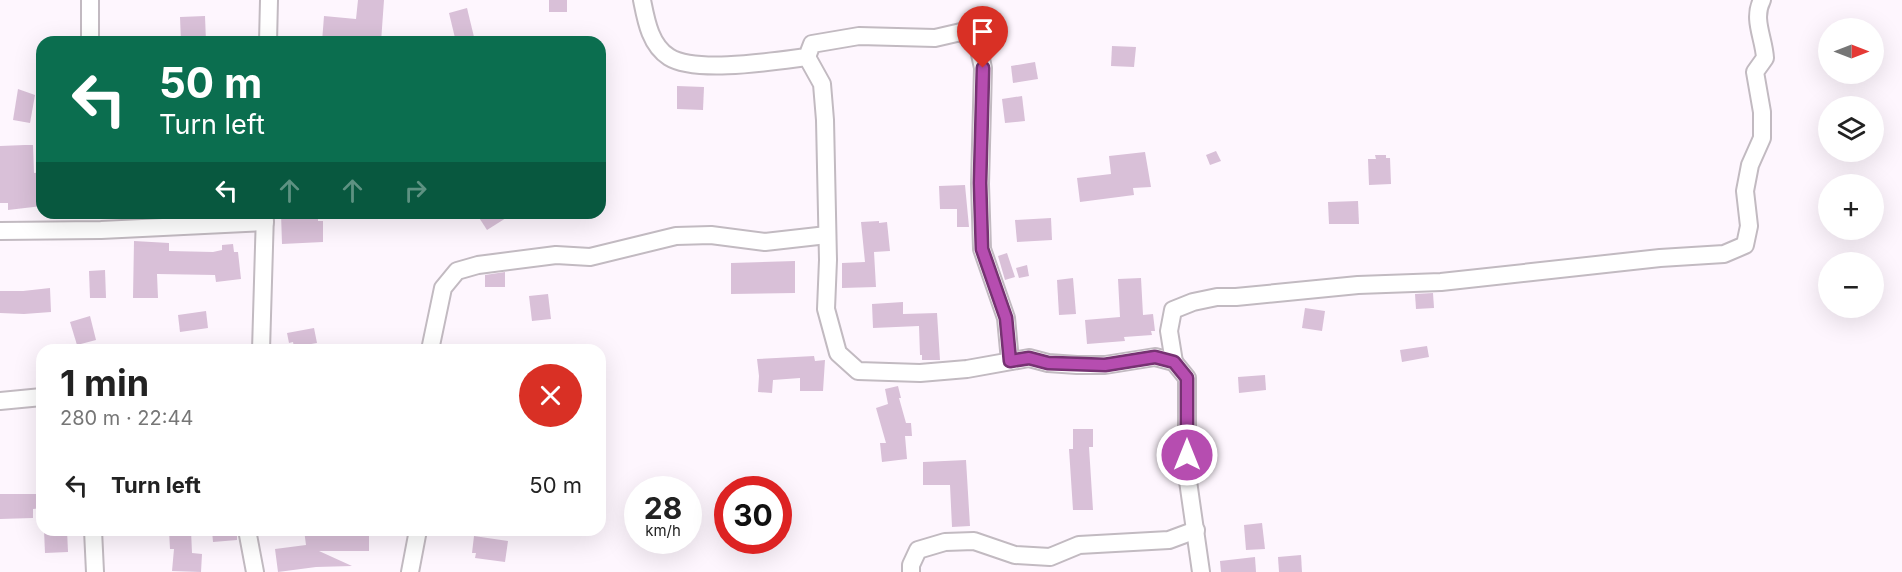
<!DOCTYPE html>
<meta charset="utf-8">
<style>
body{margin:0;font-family:Inter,sans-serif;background:#f2f2f2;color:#222;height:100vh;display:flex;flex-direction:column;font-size:22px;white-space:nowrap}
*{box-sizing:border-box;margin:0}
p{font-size:20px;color:#767676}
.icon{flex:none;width:33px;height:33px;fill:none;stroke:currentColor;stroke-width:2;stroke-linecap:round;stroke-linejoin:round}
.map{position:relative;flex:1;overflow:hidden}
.side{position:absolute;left:36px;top:344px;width:570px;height:192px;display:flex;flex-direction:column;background:#fff;border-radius:18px;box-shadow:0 6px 24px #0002}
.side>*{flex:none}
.banner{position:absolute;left:36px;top:36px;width:570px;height:183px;border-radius:18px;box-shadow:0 6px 24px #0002;background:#0b6e4f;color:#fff;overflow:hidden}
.needle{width:39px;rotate:90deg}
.controls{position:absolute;left:1818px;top:18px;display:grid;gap:12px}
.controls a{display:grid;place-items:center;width:66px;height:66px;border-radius:50%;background:#fff;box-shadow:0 6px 24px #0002;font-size:30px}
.speed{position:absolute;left:624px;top:476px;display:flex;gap:12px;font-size:30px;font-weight:700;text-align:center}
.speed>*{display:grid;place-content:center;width:78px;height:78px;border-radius:50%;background:#fff;box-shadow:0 6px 24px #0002;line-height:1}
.speed small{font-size:15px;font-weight:400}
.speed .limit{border:9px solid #d22;background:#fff;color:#111}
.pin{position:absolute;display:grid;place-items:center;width:51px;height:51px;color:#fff;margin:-62px -26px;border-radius:50% 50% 50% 0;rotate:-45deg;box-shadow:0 0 6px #0007}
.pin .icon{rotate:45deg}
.me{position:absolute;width:66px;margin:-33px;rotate:0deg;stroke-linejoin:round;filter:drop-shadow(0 0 4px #0008)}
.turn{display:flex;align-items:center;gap:21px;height:126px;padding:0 24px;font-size:27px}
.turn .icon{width:78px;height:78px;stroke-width:2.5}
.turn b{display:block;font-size:42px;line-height:51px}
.lanes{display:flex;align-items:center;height:57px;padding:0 24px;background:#0003;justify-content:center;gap:30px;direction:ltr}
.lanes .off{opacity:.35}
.round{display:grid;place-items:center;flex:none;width:63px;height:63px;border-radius:32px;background:#f2f2f2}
.overview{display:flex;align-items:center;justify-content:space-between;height:102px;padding:0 24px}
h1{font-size:36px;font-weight:700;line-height:45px}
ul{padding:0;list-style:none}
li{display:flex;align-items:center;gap:18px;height:78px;padding:0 24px}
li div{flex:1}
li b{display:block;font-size:22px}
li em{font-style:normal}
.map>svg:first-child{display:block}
.building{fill:#d9c0d8}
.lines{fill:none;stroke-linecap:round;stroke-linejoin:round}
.minor-casing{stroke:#c2bac1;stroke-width:20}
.minor{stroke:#fff;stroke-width:16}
.route-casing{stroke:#763272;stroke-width:15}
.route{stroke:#b64db0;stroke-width:10}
</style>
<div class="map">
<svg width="1902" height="572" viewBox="0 0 1902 572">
<rect width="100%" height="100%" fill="#fef6fe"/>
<g class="building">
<path d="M358 0H384L381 42H322L324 16 356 19Z"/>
<rect x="549" y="0" width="18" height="12"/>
<path d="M467 8 474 37 456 42 449 13Z"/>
<path d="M205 16 206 42H181L180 17Z"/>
<path d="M1112 46 1136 47 1134 67 1111 66Z"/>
<path d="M1035 62 1038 79 1013 83 1011 66Z"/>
<path d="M677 86 704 87 703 110 677 109Z"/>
<path d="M18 89 35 95 30 123 13 120Z"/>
<path d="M1022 96 1025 121 1005 123 1002 99Z"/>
<path d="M25 145H33L34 173 42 172V206L8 210V203H0V146Z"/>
<path d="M1216 151 1221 161 1210 165 1206 155Z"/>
<path d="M1145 152 1151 187 1133 188 1134 195 1080 202 1077 178 1111 174 1109 156Z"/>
<path d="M1375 155H1386V158H1390L1391 184 1369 185 1368 159H1376Z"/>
<path d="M965 185 969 227H957V209H940L939 186Z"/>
<path d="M1358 201 1359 224H1329L1328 202Z"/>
<path d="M281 213H318V221H323V242L282 244Z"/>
<path d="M476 213H514L487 230Z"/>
<path d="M1051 218 1052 240 1017 242 1015 220Z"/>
<path d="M879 221V223L887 222 890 251 874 252 876 287 842 288V263L865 262 861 222Z"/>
<path d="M134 241 169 243V251L213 252 222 250V245L233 244 234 252H238L241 279 216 282 215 275 157 274 158 298H133Z"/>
<path d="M1007 253 1015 277 1005 280 998 256Z"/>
<path d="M795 261V293L731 294V263Z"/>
<path d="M1027 265 1029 276 1019 278 1016 268Z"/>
<path d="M105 270 106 298H90L89 271Z"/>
<path d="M505 272V287H485V275Z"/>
<path d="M1073 278 1076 314 1059 315 1057 280Z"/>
<path d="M1141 278 1143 315 1153 314 1155 331H1151L1152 335 1124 337 1125 341 1087 344 1085 320 1120 317 1118 279Z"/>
<path d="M50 288 51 312 24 314 0 313V291H23Z"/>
<path d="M1433 293 1434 308 1416 309 1415 294Z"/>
<path d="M548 294 551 319 532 321 529 296Z"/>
<path d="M903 302V314L937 313 940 360H922V355H920L919 326 873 328 872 304Z"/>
<path d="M1305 308 1325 311 1322 331 1302 328Z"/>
<path d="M206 311 208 328 180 332 178 315Z"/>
<path d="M90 316 96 340 77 345 70 322Z"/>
<path d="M314 328 317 343 294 347 293 342 289 343 287 333Z"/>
<path d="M1427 346 1429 357 1402 362 1400 350Z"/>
<path d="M814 356 815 361 825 360 823 391H800V378L773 380 772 393 758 392 759 376 757 359Z"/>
<path d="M1265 375 1266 390 1239 393 1238 377Z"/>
<path d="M898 386 901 398H899L906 423H911L912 436H905L907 459 882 462 880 443H886L876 408 888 404 885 389Z"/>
<path d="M1073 429H1093V447H1089L1093 510H1073L1069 449H1073Z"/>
<path d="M966 460 970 526 952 527 950 485H923V462Z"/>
<path d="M0 494H42V508L33 509V518L0 519Z"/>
<path d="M1262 523 1265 549 1246 550 1244 525Z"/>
<path d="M44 530H67L68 552 45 553Z"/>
<path d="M169 530H191L192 553 202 554 201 572 172 571 174 549H170Z"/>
<path d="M212 530H237V540L213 542Z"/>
<path d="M304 530H369V551H319L352 566 316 567 278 572 275 549 306 545Z"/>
<path d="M474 536 508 541 505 562 475 558 476 553H472Z"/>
<path d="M1301 555 1302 572H1279L1278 557Z"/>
<path d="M1255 557 1256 572H1221L1220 561Z"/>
</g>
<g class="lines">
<g class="minor-casing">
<g id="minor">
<path d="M642 0C646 20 650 45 669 57 696 74 775 61 807 57L812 44 859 36 935 38 961 32 978 45 983 68 980 184 982 249 1006 318 1010 361"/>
<path d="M90 42V0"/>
<path d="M268 42 269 0"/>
<path d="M807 57 822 84 825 120 828 260 826 309 838 353 858 371 920 373 967 369 1029 358 1048 363 1077 365H1105L1155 357 1174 362 1187 378V474L1201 572"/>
<path d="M0 231 101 230 265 222"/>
<path d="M261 350 265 213"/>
<path d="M430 350 443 288 457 271 478 265 556 255 590 257 676 236 711 235 765 242 827 235"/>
<path d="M1174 362 1169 331 1173 310 1193 302 1217 297H1236L1358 285 1441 282 1660 258 1724 254 1745 245 1749 226 1745 191 1750 165 1762 138V112L1755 72 1765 58C1764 38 1752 19 1762 0"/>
<path d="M0 401 42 397"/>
<path d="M93 530 95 572"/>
<path d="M248 530V535L255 572"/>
<path d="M410 572 418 530"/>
<path d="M911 572V565L918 550 945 542 974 541 1015 555 1050 557 1079 545 1169 540 1196 530"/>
</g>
</g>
<use href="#minor" class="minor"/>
</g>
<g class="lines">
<g class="route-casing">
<path id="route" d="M983 68 980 183 982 249 1006 318 1010 361 1029 358 1048 363 1105 365 1155 357 1174 362 1187 378V455"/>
</g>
<use href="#route" class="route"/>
</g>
</svg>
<div class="controls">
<a><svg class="needle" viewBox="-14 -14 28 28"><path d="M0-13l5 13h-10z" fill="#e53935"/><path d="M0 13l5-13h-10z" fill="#767676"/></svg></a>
<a><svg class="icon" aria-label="layers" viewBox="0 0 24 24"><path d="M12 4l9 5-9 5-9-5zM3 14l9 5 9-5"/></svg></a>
<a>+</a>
<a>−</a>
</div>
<div class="speed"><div>28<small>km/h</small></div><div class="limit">30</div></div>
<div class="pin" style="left:983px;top:68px;background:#d93025"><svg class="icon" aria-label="arrive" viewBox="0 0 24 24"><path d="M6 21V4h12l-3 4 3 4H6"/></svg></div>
<svg class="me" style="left:1187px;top:455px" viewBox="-20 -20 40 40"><circle r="17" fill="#b64db0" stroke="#fff" stroke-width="3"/><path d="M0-11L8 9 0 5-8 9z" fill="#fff"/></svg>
<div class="banner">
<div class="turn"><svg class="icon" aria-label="left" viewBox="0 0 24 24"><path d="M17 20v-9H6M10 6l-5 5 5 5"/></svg><div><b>50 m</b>Turn left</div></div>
<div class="lanes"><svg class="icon" aria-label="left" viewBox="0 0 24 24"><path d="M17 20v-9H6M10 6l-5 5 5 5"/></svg><svg class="icon off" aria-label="ahead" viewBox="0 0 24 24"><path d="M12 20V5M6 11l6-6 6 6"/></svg><svg class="icon off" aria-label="ahead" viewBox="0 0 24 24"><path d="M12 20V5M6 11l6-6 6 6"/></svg><svg class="icon off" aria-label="right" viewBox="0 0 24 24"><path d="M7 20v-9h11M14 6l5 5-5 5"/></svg></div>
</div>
<section class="side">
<div class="overview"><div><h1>1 min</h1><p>280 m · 22:44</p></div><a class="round" style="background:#d93025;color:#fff"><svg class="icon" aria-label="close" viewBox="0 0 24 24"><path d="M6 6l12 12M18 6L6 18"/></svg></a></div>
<ul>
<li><svg class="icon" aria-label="left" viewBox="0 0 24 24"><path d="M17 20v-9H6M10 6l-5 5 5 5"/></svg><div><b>Turn left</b></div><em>50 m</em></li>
</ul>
</section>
</div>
